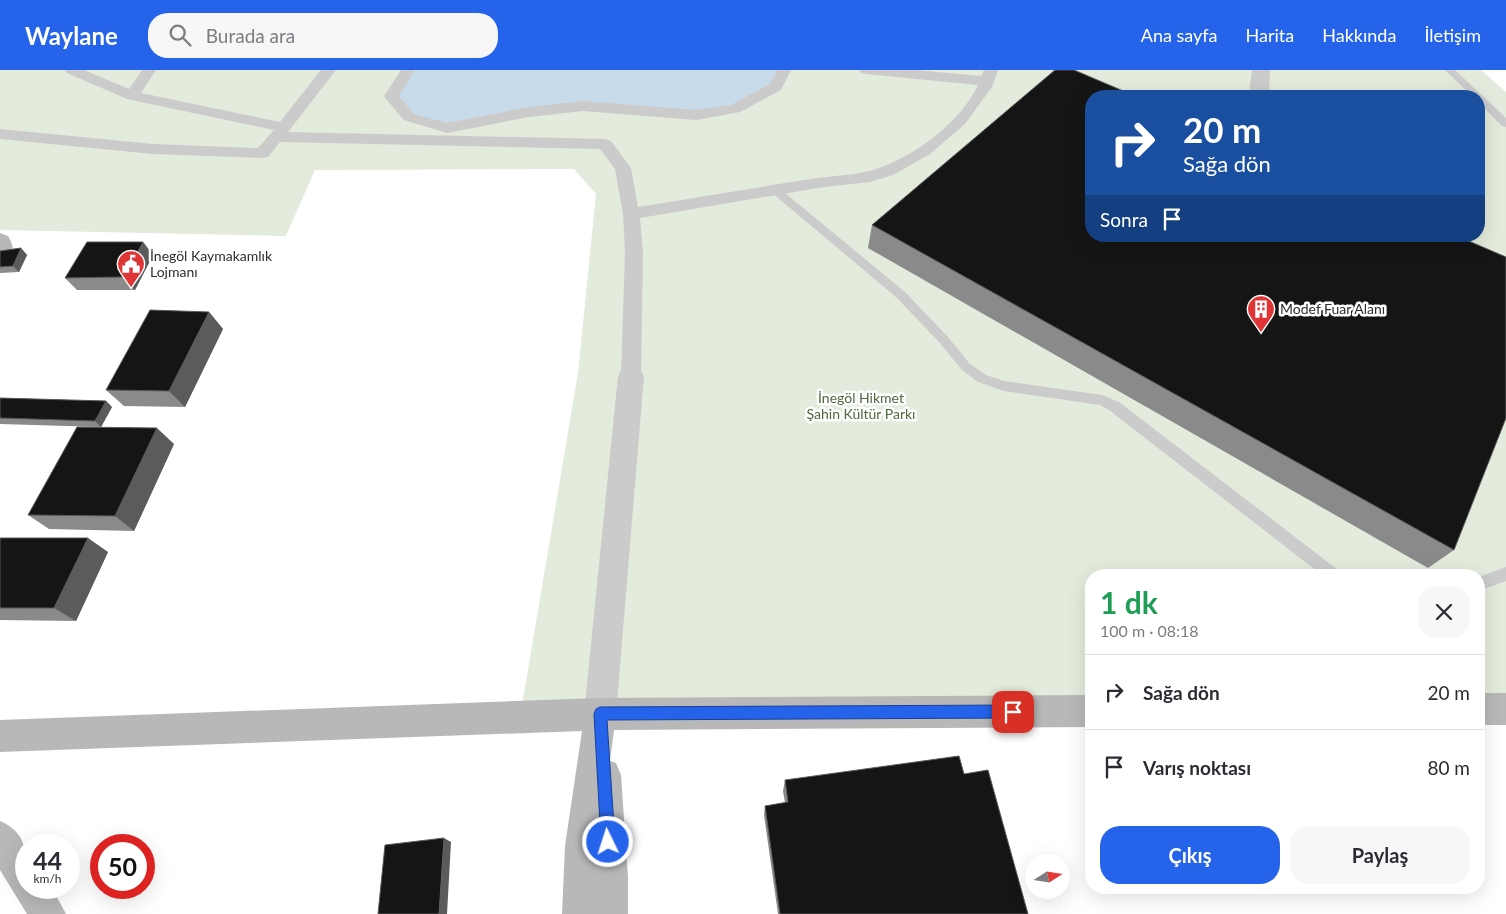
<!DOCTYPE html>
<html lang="tr">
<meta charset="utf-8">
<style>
body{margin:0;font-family:Lato,sans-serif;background:#f7f7f7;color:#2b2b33;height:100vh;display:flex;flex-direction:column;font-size:19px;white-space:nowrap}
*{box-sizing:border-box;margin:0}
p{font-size:16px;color:#7c7c81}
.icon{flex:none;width:28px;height:28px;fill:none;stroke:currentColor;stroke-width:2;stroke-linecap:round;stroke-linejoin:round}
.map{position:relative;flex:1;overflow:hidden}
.details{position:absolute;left:1085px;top:499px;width:400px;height:325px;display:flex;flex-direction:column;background:#fff;border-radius:20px;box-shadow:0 5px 20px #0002}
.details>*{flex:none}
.banner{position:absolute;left:1085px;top:20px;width:400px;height:152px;border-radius:20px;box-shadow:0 5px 20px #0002;background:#1a4fa0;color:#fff;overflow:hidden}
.needle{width:32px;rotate:78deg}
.tools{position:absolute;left:1025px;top:784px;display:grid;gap:10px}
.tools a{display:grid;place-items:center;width:45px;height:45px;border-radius:50%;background:#fff;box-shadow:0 5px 20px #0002;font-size:25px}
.speed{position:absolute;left:15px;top:764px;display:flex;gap:10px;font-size:25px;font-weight:700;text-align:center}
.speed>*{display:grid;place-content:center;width:65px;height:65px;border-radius:50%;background:#fff;box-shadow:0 5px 20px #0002;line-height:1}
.speed small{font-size:12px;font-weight:400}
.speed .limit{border:8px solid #d22;background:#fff;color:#111}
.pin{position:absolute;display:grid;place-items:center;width:42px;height:42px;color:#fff;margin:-21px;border-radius:10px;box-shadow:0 2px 8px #0006}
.me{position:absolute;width:55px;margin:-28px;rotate:356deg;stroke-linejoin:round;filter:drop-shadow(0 0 4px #0008)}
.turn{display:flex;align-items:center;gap:18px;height:105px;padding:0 15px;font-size:22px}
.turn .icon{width:65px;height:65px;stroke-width:2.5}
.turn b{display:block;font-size:35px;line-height:42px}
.then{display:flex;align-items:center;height:48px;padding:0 15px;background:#0003;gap:10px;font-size:19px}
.round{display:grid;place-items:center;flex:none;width:52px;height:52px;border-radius:20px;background:#f7f7f7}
.headline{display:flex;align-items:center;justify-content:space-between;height:85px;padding:0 15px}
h1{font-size:30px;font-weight:700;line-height:38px;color:#1e9e55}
.action{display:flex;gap:10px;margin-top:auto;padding:10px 15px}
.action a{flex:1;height:58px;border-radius:20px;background:#2563eb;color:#fff;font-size:20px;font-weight:700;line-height:58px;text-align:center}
.action a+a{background:#f7f7f7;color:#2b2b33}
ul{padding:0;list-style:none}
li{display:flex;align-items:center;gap:15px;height:75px;padding:0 15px;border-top:1px solid #e1e1e2}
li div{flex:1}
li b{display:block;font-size:19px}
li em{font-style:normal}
header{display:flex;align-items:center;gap:30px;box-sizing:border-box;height:70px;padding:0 25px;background:#2563eb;color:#fff}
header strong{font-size:24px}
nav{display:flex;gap:28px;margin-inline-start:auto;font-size:18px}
.search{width:350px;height:45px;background:#f7f7f7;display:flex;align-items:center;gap:12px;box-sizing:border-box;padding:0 18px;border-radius:20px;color:#7c7c81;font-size:19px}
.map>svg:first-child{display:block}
.green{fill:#e3ebdc;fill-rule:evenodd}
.water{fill:#c8dbea}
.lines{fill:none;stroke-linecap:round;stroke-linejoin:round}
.service{fill:#cbcbcb;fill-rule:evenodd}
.pedestrian{fill:#cbcbcb;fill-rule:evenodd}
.minor{fill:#cbcbcb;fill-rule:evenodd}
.secondary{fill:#b8b8b8;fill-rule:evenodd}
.wall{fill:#8a8a8a}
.shaded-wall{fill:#5b5b5b}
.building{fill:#151515;stroke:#5b5b5b}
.route{fill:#2563eb;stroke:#184099}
.labels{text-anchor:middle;stroke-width:5;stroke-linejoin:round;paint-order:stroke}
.poi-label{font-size:14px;fill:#2e2e2e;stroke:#fff;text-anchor:start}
.park-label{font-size:14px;fill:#4e683d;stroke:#fff}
</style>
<header>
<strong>Waylane</strong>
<div class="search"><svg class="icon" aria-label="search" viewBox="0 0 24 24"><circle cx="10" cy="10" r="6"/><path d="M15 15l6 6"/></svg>Burada ara</div>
<nav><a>Ana sayfa</a><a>Harita</a><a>Hakkında</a><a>İletişim</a></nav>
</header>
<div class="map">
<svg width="1506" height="844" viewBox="0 0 1506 844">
<rect width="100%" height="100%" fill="#fff"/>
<path class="green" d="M0 0H1481L1506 22V639H1479V505H1091V641L600 644 520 647 578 303 596 124 574 99 315 100 286 166 0 160ZM1091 26H1479V166H1091Z"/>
<path class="water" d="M408 0H784L776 17 735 39 696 45 583 36 447 58 409 47 391 26Z"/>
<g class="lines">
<g class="service">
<path d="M1445 0H1455L1506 48V57L1502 56 1479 33V26H1472Z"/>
<path d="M775 116 779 118 905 222 947 266 970 294 986 305 1004 311 1102 325 1119 332 1338 500 1340 505H1322L1109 340 1100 335 1004 321 978 312 962 300 939 272 897 228 771 122 770 120 771 118Z"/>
<path d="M1506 497V511L1479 521V507Z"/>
</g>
<g class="pedestrian">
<path d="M65 0H84L129 19 142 0H156L141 23 280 52 321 0H336L288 62 605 69 611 71 631 98 638 137C696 128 753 118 811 109 834 105 860 106 882 97 919 83 961 51 978 15L866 4 861 3 859 0H915L981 6 984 0H998L992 17 965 54 930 84 893 105 870 112 824 117 640 148 643 181 641 306 638 311 631 314 624 311 621 306 625 181 623 144 615 99 600 79 280 72 268 87 262 88 153 84 0 69V59L153 74 258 78 274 60 127 29 67 3Z"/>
<path d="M401 0H415L399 26 414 44 447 53 529 37 583 31 696 40 731 35 770 14 777 0H791L781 20 740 42 696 50 583 41 529 47 447 63 404 50 386 29 384 26Z"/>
</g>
<g class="minor">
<path d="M1252 0H1270L1269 26H1249Z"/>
<path d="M631 296 640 299 644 306 616 644 611 655 600 660 589 655 584 644 618 306 622 299Z"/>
</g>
<g class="secondary">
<path d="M0 163 8 166C15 178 15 186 8 199L0 201Z"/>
<rect x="1479" y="623" width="27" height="32"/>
<path d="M1091 625V657L614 660 610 691 616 693 621 705 628 808V844H562L565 776 582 661 0 682V650L600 628Z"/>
<path d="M0 751C31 764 26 789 26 818H52L66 844H27L0 800Z"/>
</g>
</g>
<g class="wall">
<path d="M872 155 1454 480 1428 498 868 178Z"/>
<path d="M143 172 153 185 135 220H77L65 208Z"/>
<path d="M21 178 27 185 19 202 0 203V181Z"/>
<path d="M209 242 223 259 185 337 124 336 106 320Z"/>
<path d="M0 328 106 331 112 337 101 357 0 354Z"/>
<path d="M174 374 134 461 49 459 28 445Z"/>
<path d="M0 468 108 482 76 551 0 550Z"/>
<path d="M964 704 1028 844H778L764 745 765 736 785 733 783 721 785 710Z"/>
</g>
<g class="shaded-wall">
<path d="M143 172 153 185 135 220 124 207Z"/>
<path d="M21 178 27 185 19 202 13 196Z"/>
<path d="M209 242 223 259 185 337 169 321Z"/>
<path d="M106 331 112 337 101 357 95 351Z"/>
<path d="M157 358 174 374 134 461 115 446Z"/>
<path d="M88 468 108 482 76 551 54 538Z"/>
<path d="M444 768 451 772 447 844H439Z"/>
</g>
<g class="building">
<path d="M1055 0H1074L1135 26H1091V166H1457L1506 187V348L1454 480 872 155Z"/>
<path d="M87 172H143L124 207 65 208Z"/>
<path d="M21 178 13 196 0 197V181Z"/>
<path d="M150 240 209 242 169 321 106 320Z"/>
<path d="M0 328 106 331 95 351 0 348Z"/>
<path d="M77 357 157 358 115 446 28 445Z"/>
<path d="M0 468H88L54 538H0Z"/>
<path d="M959 686 964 704 988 700 1028 844H780L765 736 788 732 785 710Z"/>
<path d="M444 768 439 844H378L385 775Z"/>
</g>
<path class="route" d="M1013 635 1017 637 1019 642 1017 646 1013 648 607 650 615 772 613 777 608 779 603 777 601 772 594 644 596 639 600 637Z"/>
<defs>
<g id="civic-pin" transform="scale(1.4375)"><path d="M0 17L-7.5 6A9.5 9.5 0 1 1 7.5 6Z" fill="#df3536" stroke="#fff"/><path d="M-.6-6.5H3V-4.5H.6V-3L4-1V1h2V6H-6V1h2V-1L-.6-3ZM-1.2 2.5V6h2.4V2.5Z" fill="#fff"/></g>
<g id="building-pin" transform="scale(1.4375)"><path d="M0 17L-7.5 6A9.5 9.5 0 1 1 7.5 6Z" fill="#df3536" stroke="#fff"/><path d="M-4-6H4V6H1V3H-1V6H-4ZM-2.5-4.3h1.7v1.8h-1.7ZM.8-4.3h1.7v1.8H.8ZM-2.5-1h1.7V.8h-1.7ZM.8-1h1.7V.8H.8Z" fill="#fff"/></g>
</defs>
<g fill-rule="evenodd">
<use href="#civic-pin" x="131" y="194"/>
<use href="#building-pin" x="1261" y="239"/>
</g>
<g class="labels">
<g class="poi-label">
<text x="150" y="191">İnegöl Kaymakamlık<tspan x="150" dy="16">Lojmanı</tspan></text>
<text x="1280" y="244">Modef Fuar Alanı</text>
</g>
<g class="park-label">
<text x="861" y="333">İnegöl Hikmet<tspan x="861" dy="16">Şahin Kültür Parkı</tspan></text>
</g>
</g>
</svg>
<div class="tools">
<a><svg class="needle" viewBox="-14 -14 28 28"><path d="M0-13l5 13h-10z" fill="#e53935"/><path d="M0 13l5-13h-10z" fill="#7c7c81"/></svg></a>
</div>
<div class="speed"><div>44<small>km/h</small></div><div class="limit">50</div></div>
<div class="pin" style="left:1013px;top:642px;background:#d93025"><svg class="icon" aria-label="arrive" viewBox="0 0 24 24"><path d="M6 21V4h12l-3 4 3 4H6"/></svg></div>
<svg class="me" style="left:608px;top:772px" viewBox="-20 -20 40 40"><circle r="17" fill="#2563eb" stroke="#fff" stroke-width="3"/><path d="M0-11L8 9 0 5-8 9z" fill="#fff"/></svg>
<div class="banner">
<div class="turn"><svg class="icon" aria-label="right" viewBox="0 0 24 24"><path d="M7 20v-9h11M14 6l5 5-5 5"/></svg><div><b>20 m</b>Sağa dön</div></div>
<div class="then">Sonra<svg class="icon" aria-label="arrive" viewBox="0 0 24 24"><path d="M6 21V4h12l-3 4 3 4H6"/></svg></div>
</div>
<section class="details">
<div class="headline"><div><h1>1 dk</h1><p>100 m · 08:18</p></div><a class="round"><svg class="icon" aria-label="close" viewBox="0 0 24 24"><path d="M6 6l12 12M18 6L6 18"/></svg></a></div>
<ul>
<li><svg class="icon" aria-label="right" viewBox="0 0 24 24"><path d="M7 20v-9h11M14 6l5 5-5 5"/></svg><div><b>Sağa dön</b></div><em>20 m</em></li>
<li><svg class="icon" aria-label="arrive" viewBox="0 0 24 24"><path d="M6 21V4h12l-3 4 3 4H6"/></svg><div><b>Varış noktası</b></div><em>80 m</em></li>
</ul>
<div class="action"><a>Çıkış</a><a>Paylaş</a></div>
</section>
</div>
